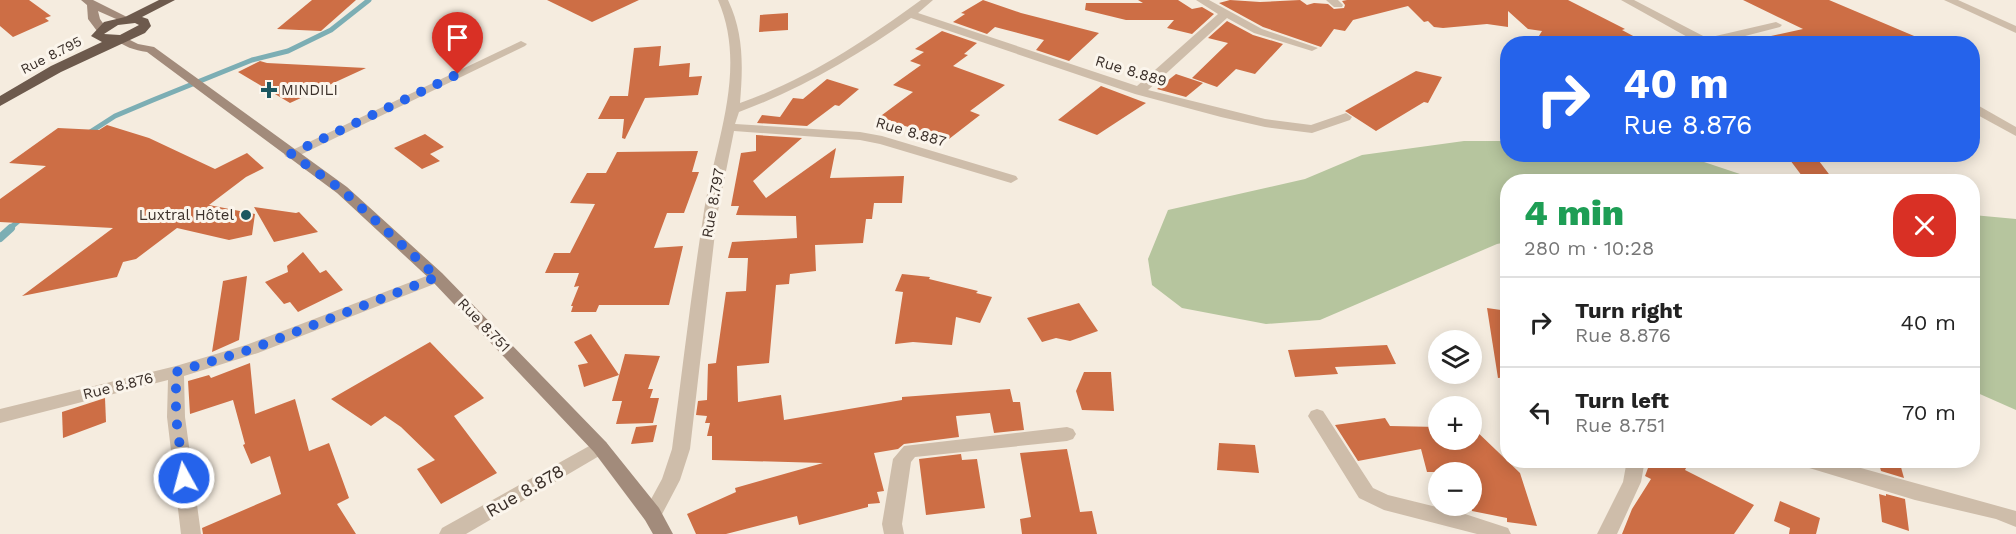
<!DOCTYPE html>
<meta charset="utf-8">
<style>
body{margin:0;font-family:"Work Sans",sans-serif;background:#f6f6f6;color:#222;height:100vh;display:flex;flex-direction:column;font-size:22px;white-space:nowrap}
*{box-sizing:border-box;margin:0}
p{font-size:20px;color:#767676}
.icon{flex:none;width:33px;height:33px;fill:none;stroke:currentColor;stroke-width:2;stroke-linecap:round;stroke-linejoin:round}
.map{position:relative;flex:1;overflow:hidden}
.drawer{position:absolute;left:1500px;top:174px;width:480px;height:294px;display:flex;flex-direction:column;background:#fff;border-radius:24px;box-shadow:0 3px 15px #0003}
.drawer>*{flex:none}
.hud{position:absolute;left:1500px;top:36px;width:480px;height:126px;border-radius:24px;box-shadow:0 3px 15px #0003;background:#2563eb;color:#fff;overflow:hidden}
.buttons{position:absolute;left:1428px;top:330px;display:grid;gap:12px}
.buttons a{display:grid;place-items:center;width:54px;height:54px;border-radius:50%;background:#fff;box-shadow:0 3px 15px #0003;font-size:30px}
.pin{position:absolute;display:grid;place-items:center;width:51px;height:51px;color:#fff;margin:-62px -26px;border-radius:50% 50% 50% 0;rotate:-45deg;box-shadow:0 0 6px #0007}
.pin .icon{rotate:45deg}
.me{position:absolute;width:66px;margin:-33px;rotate:353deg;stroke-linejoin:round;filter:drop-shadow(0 0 4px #0008)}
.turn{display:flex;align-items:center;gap:21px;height:126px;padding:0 24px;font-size:27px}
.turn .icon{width:78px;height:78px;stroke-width:2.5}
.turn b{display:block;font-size:42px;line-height:51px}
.round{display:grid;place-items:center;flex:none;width:63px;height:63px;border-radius:24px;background:#f6f6f6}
.headline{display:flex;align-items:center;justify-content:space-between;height:102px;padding:0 24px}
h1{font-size:36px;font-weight:800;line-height:45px;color:#1e9e55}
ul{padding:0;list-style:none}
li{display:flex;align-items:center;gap:18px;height:90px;padding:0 24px;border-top:2px solid #e0e0e0}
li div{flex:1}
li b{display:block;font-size:22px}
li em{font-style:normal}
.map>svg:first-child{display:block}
.green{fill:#b6c59e}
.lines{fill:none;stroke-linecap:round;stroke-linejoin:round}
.stream-far1{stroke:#7caeb4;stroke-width:5}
.stream{stroke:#7caeb4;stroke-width:8}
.building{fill:#cd6e45}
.minor{fill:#cebdaa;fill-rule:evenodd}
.secondary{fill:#a28b7b;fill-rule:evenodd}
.trunk{fill:#6d5a4d;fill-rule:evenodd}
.route{stroke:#2563eb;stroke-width:10;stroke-dasharray:0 18}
.poi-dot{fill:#1c5760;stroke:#fbf5ec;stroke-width:2}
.labels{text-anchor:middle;stroke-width:6;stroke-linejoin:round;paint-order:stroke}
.far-street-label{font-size:14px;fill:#3b302a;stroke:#fbf5ec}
.street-label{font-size:15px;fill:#3b302a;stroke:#fbf5ec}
.poi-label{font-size:15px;fill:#3b302a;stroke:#fbf5ec;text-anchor:start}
.near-street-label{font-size:18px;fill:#3b302a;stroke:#fbf5ec}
</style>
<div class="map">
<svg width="2016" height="534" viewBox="0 0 2016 534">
<rect width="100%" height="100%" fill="#f5ecdf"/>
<g class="green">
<path d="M1464 141H1507L1508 154 1683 155 1761 181 1508 182 1507 242 1497 244 1320 320 1266 324 1182 308 1152 285 1148 259 1168 210 1305 179 1362 155Z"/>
<path d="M1973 215 2016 219V410L1973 391Z"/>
</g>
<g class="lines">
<g class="stream-far1">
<path d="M87 134 115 116 153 100 252 60 288 51 331 30 369 0"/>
<path d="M9 229 22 218"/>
</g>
<path class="stream" d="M0 238 11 228"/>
</g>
<g class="building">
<path d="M0 0H29L51 16 45 18 49 21 13 37 0 26Z"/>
<path d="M312 0H356L321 31 277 29Z"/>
<path d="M547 0H639L592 22Z"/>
<path d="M983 0 1021 13 1099 33 1069 61 1036 50 1044 40 995 27 987 34 953 22 965 14 961 13Z"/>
<path d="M1138 0H1178L1192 9 1202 7 1214 14 1192 34 1167 28 1174 20H1126L1085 10 1086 3H1143Z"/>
<path d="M1230 0 1260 2 1300 0 1307 5 1314 3 1328 4 1334 9 1344 8 1345 5 1342 1 1347 0H1568L1625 29 1622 30 1648 44H1534L1542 31 1528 29 1508 11V27L1487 24 1443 28 1434 27 1428 21 1424 22 1408 6 1353 20 1345 31 1334 29 1321 47 1263 27 1219 3Z"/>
<path d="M1743 0H1829L1933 44H1772L1771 36 1803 29Z"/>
<path d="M788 13V30L759 32 760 15Z"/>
<path d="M1227 21 1253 35 1283 44 1255 74 1236 69 1217 87 1192 78 1228 43 1208 38Z"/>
<path d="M942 31 977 43 964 54 968 55 953 66 1005 85 970 111 980 115 949 139 878 118 913 92 893 85 921 65 910 61 924 52 915 49Z"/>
<path d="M661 46 659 66 690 63 689 77 702 76 698 95 645 98 625 139 622 138 624 119H598L610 96H628L634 48Z"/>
<path d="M260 61 267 63 366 68 290 103 238 72Z"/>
<path d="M1416 71 1442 77 1428 103 1424 102 1376 131 1345 111Z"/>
<path d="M1176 74 1203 83 1186 97 1157 89Z"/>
<path d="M827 79 859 89 839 106 835 105 807 126 757 123 762 115 780 117 793 98 803 99Z"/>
<path d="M1101 86 1146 103 1097 135 1058 120Z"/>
<path d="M107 125 149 138 215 169 247 153 264 168 246 177 209 205 255 214 252 235 229 240 177 228 136 259 123 262 117 277 22 296 113 228 0 222V199L46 166 9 163 58 128 99 130Z"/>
<path d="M425 134 444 147 430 154 440 161 422 169 394 148Z"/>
<path d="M756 135 802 138 753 181 766 198 836 148 830 178 904 176 902 203H874L872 219H866L863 243 815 245 816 271 790 274 789 284 776 285 769 363 737 366 738 402 781 395 784 420 902 400V397L1010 389 1013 402H1020L1024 430 994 433 990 413 956 416 959 437 904 444 898 449 874 453 884 491 877 492 880 503 868 504V507L799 525 797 516 726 534H696L687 514 736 492 735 488 823 463 712 460V436H707L710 423H705L707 416 696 415 698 401 707 400 708 364 716 363 726 292 746 291 748 258H728L732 242 797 238 796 216 736 215 739 206H731L741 153 756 151Z"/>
<path d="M698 151 692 172H699L684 213H667L654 248 683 246 669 305H599L596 312H571L573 306H571L579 286 574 287 579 273H545L554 253H570L595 204 570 203 587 173H606L617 152Z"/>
<path d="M1790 160 1819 161 1835 182 1805 180Z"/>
<path d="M254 207 296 213 299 212 318 232 274 242Z"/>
<path d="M303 252 320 273 326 270 343 290 298 312 290 302 284 304 265 282 288 272 287 266Z"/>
<path d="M902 274 930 277 929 279 978 291 976 293 992 297 980 323 956 317 952 345 913 342 895 344 903 292 895 291Z"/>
<path d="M247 276 239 340 212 352 223 281Z"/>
<path d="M1079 303 1098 331 1070 341 1056 338 1042 342 1027 318Z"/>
<path d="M1487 308 1508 311V377L1498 378Z"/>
<path d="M591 334 619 375 584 387 578 365 588 363 574 342Z"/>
<path d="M430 342 484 398 454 416 497 473 441 504 417 469 435 460 401 427 385 416 371 426 331 399Z"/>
<path d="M1387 345 1396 364 1335 367 1338 374 1295 377 1288 350Z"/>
<path d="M625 354 660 356 648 389H653L650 398H659L653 423 616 424 622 401H612Z"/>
<path d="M250 363 255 414 295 399 309 451 329 443 349 498 337 504 356 534H203L202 528 281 494 270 456 251 464 243 445 245 444 233 400 190 414 188 381 209 375 211 378Z"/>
<path d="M1084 372H1111L1114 411 1082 410 1076 391Z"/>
<path d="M105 398 106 422 63 438 62 412Z"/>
<path d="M1385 418 1390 426 1438 427V440H1472V427L1520 473 1537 526 1507 522V518L1472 511V472H1427L1421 449 1358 461 1335 425Z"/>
<path d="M657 425 653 442 631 444 636 427Z"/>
<path d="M1219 443 1255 445 1259 473 1217 470Z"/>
<path d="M1067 449 1080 512 1092 511 1097 534H1022L1020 519 1031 517 1020 453Z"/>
<path d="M961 454 962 460 977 459 985 508 926 515 919 459Z"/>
<path d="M1651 460H1690L1685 470 1754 505 1734 534H1622L1632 509 1651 479 1645 476Z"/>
<path d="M1878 460H1899L1904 478 1881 471Z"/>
<path d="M1879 494 1886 496V494L1905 499 1909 531 1882 522Z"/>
<path d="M1780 501 1820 518 1816 534H1789L1790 528 1774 521Z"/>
</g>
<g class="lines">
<g class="minor">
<path d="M718 0H728C744 34 743 66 740 103 806 80 865 41 921 0H933L918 13 1137 86 1218 14 1196 0H1209L1262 29 1318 48 1312 51 1254 33 1227 18 1148 90 1265 119 1311 125 1346 113 1352 117 1350 120 1312 133 1265 127 1221 117 1135 94 911 18C857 56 801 89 739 112L735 124 860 132 882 136 1016 176 1018 179 1011 183 880 144 860 140 734 131 717 216 690 449 680 480 659 520 652 522 645 520 643 514 662 479 672 449C682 372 691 295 703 218 713 146 749 71 718 0Z"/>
<path d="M1326 0H1338L1343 5 1342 7H1334Z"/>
<path d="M1621 0H1634L1707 38 1776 22 1782 25 1780 27 1714 44H1700Z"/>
<path d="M1944 0H1958L2016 26V33Z"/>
<path d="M521 41 527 44 525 46 296 157H286L284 154Z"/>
<path d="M1972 102 2016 127V136L1972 112Z"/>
<path d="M437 272 445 277 442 281 258 353 184 376 185 417 201 534H181L167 417 168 380 0 423V409L176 366 246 345Z"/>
<path d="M1317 409 1323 411 1373 488 1388 495 1465 514 1508 528 1511 534H1477L1384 510 1359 498 1308 416 1311 411Z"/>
<path d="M1067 427 1073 429 1076 434 1073 439 1067 441 915 457 911 462 902 524 904 534H884L882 524 893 459 904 446Z"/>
<path d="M600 440 606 442 609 447 606 452 466 534H439L442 528Z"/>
<path d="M1627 460H1645L1641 482 1617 534H1597L1623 482Z"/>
<path d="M1797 460H1832L2016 511V527L1996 519 1915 500 1806 467 1800 465Z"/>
</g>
<g class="secondary">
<path d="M81 0H93L133 20 127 23 123 22 98 11 100 19 107 29 101 32 97 31 88 19 87 5Z"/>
<path d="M120 35 138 44 154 47 347 187 442 273 606 442 659 508 673 534H653L645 520 594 452 432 281 337 193 147 52C134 50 124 47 114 38Z"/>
</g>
<path class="trunk" d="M159 0H175L142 17 148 19 151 26 145 33 61 72 0 106V96L51 66 102 42 91 36 104 22 125 17ZM135 23 139 25 120 35 104 34 118 25Z"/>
</g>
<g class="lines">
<path class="route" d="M184 478 176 417V372L252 349 437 277 342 190 291 154 458 74"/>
</g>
<g class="poi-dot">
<path d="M266 81h6v6h6v6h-6v6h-6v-6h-6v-6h6z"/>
<circle cx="246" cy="215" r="6"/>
</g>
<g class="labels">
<g class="far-street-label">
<text transform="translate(51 55) rotate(-27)" y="5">Rue 8.795</text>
</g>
<g class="street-label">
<text transform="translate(1131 71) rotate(17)" y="5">Rue 8.889</text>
<text transform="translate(911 132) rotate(16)" y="5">Rue 8.887</text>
<text transform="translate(713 203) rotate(-80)" y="5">Rue 8.797</text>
<text transform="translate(484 325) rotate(46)" y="5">Rue 8.751</text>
<text transform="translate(118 386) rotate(-14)" y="5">Rue 8.876</text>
</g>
<g class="poi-label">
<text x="281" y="95">MINDILI</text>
<text x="234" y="220" text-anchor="end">Luxtral Hôtel</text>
</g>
<g class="near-street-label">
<text transform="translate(525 491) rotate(-30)" y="6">Rue 8.878</text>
</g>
</g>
</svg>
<div class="buttons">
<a><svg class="icon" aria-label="layers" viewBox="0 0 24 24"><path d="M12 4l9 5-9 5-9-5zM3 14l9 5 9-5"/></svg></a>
<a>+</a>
<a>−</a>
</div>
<div class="pin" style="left:458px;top:74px;background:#d93025"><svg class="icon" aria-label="arrive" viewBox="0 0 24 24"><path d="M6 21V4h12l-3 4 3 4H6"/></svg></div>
<svg class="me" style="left:184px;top:478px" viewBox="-20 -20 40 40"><circle r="17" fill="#2563eb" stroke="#fff" stroke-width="3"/><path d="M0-11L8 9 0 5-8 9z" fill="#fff"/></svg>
<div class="hud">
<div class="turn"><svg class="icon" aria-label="right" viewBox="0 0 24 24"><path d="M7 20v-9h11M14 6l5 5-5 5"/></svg><div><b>40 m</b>Rue 8.876</div></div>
</div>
<section class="drawer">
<div class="headline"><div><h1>4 min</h1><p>280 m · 10:28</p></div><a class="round" style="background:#d93025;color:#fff"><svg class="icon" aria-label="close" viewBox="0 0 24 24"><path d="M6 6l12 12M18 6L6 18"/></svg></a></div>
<ul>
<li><svg class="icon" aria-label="right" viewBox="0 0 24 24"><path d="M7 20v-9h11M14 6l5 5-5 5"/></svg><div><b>Turn right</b><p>Rue 8.876</p></div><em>40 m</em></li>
<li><svg class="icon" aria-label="left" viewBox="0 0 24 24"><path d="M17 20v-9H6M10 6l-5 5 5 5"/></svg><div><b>Turn left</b><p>Rue 8.751</p></div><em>70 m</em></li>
</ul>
</section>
</div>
